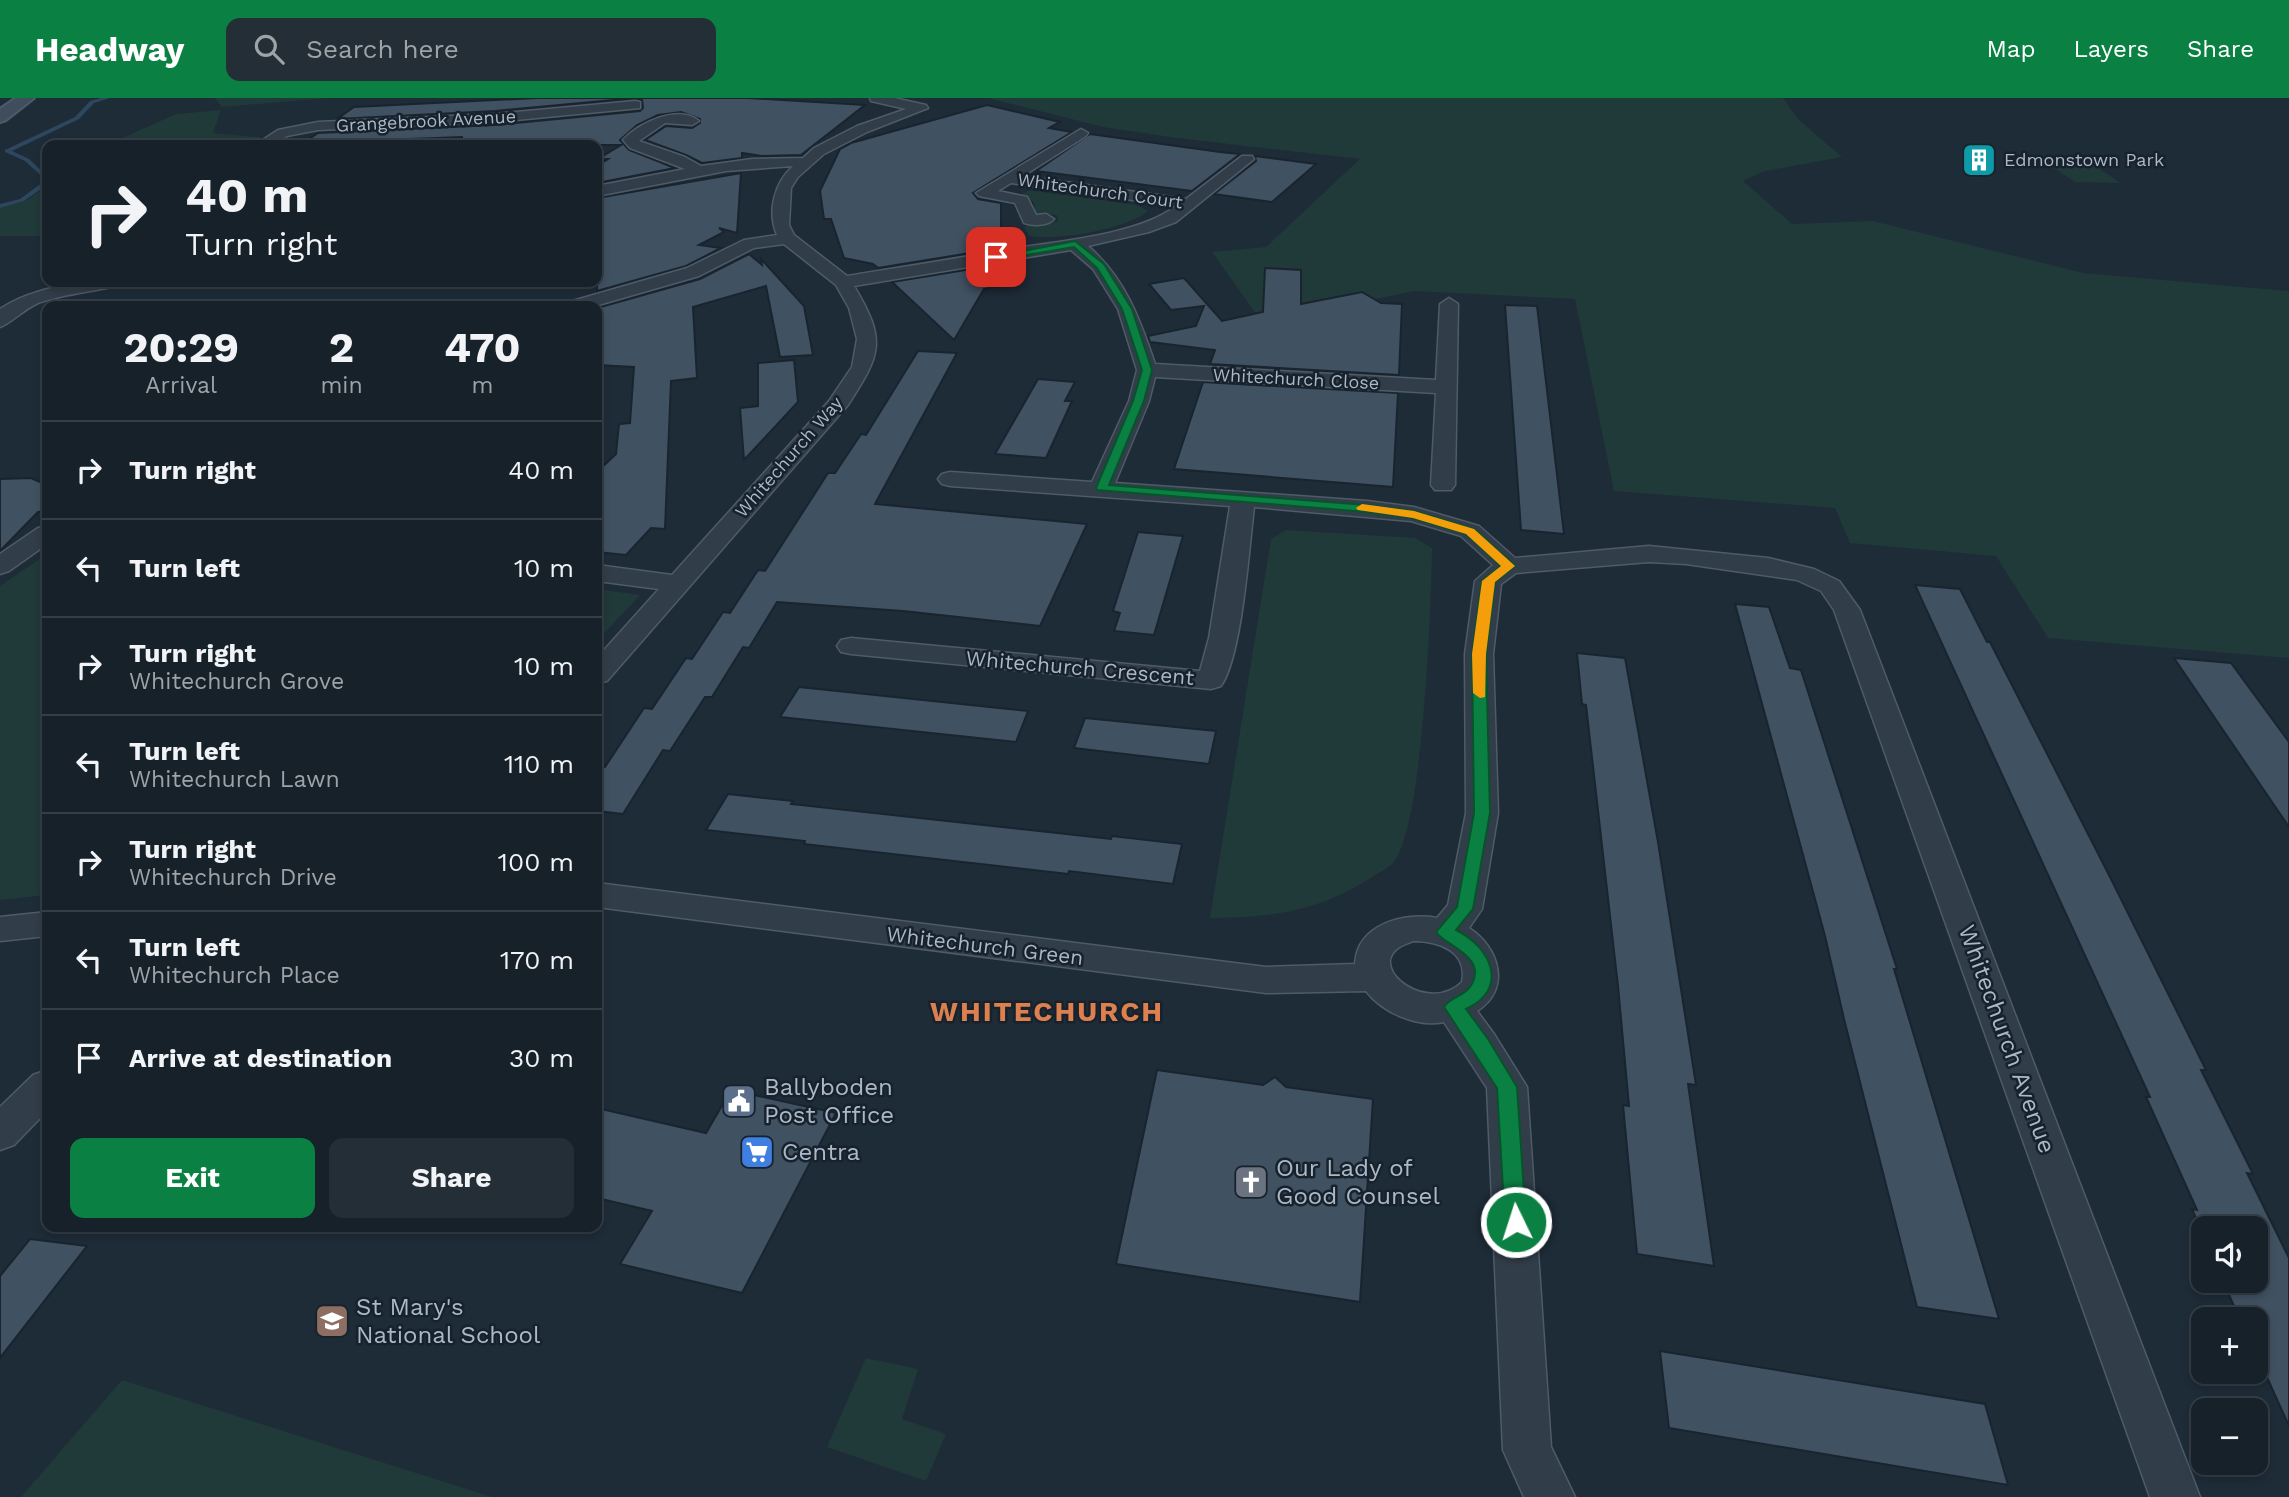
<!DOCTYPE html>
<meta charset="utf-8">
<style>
body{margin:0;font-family:"Work Sans",sans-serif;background:#232e36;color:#f1f3f6;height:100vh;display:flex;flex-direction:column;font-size:26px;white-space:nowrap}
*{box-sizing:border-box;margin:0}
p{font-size:23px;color:#9ea3a8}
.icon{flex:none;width:38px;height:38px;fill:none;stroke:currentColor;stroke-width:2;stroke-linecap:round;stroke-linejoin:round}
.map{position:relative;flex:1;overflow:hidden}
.panel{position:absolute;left:42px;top:203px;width:560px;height:931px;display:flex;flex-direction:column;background:#16212a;border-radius:14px;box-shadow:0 4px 10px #0003,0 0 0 2px #353e47}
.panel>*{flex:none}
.top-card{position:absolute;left:42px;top:42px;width:560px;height:147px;border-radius:14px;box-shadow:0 4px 10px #0003,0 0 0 2px #353e47;background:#16212a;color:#f1f3f6;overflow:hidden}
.buttons{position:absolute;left:2191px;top:1118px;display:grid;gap:14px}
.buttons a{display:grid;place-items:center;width:77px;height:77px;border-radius:14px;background:#16212a;box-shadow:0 4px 10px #0003,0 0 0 2px #353e47;font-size:35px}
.pin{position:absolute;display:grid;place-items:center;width:60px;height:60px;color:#fff;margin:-30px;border-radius:14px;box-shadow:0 4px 10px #0006}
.me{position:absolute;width:77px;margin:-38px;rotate:356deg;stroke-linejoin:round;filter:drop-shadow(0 0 5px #0008)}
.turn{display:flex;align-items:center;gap:24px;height:147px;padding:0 28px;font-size:32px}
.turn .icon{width:91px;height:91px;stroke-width:2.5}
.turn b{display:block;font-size:49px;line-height:60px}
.eta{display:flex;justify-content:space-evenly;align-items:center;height:119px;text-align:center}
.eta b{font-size:42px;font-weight:700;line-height:49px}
.primary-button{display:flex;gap:14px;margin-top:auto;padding:14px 28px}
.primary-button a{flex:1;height:80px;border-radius:14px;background:#0b8043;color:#fff;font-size:28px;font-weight:700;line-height:80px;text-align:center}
.primary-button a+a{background:#232e36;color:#f1f3f6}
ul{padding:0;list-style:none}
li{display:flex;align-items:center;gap:21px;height:98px;padding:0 28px;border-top:2px solid #353e47}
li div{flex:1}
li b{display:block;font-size:26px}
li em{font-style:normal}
header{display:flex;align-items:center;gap:42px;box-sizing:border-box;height:98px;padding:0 35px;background:#0b8043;color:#fff}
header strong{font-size:33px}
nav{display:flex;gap:38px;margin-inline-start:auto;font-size:24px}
.search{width:490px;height:63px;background:#232e36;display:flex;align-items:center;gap:18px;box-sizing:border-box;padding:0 24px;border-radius:14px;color:#9ea3a8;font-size:26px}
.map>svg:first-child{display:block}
.green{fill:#203939}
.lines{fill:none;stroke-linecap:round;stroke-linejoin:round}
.stream{fill:#2d475f;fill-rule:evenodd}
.building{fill:#405161;stroke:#19242f;stroke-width:2}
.street-casing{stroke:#4f5b67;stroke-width:3}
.secondary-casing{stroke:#4f5b67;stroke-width:4}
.street{fill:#313d49;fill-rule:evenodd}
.secondary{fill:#3f4d5c;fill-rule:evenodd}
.route{fill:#0b8043;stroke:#07532c;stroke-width:2}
.slow{fill:#f59e0b}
.labels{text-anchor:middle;stroke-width:5;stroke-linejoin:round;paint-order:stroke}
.far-street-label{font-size:18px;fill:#abb8c6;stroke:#17222d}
.far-poi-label{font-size:18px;fill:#abb8c6;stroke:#17222d;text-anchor:start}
.street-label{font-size:21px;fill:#abb8c6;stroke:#17222d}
.near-street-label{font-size:24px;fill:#abb8c6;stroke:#17222d}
.near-poi-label{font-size:24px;fill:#abb8c6;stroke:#17222d;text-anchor:start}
.district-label{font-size:28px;font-weight:bold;letter-spacing:2px;fill:#dd8050;stroke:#17222d}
</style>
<header>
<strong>Headway</strong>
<div class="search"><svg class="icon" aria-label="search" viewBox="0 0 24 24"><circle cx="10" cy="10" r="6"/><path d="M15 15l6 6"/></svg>Search here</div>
<nav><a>Map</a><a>Layers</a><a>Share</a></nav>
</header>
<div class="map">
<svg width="2289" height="1399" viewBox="0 0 2289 1399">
<rect width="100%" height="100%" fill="#1e2c38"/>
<g class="green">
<path d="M215 0H328L222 9Z"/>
<path d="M988 0H1783L1798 21 1842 59 1765 73 1743 83 1792 126 1873 123 2083 175 2289 193V560L2048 540 1996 458 1850 445 1835 410 1614 393 1575 201 1414 193 1274 222 1254 213 1212 154 1266 149 1360 61 1177 40 1103 29Z"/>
<path d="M221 12 213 35 260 39V43L253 47H123L118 42 176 16Z"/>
<path d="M2036 58H2080L2121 85 2075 84Z"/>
<path d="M47 88V138H0V109L26 103Z"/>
<path d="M1029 92 1137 107 1148 113C1128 131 1056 143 1029 138L1024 129 1034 126 1058 124 1057 117 1035 115 1034 104 1021 97Z"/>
<path d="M1286 432 1415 440 1432 450C1431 509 1424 723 1394 764 1389 770 1378 775 1372 779 1321 813 1270 820 1210 820L1271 441Z"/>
<path d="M47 456V797L0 802V488Z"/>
<path d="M597 491 640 497 597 543Z"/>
<path d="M866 1260 918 1271 902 1321 946 1336 926 1383 827 1349Z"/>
<path d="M122 1282 492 1399H21Z"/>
</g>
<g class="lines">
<path class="stream" d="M101 0H110L94 5 79 21 12 53 29 61 47 78V87L24 103 0 110V106L20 101 46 82 25 63 5 54V52L75 19 90 3Z"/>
</g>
<g class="building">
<path d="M537 0H748L865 7 801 57 762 58 742 55V60L702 65 686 57 645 42 666 28 692 30 700 25V21L681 14 658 17 637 27 620 42 629 52 675 70 597 85V68L608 61H598L621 47H462V39L303 45 318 35 495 27 640 13 643 10 642 2 635 0 495 13 337 21 354 9Z"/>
<path d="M987 7 1060 24 1049 30 1072 34 973 95 978 101 1001 105V150L878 170 873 166 844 160 831 121H824L820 93 840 51 851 45Z"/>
<path d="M1090 36 1220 54 1240 56 1192 93 1036 73Z"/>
<path d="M1255 58 1316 66 1272 104 1214 96 1256 63Z"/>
<path d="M741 75 737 135 719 130 724 134 699 147 721 150 686 168 597 193V100Z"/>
<path d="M749 156 762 167 761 161 804 208 813 257 780 259 766 188 693 209 697 280 671 283 665 431 651 430 626 457 597 454V374L616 356 619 326 630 325 634 269 597 267V210L700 181Z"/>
<path d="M1002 166 1004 187 984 191 954 242 892 184Z"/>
<path d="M1265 170 1301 172V206L1362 194 1381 205 1402 206 1399 277 1210 266 1215 252 1150 244 1148 238 1196 228 1204 208 1171 212 1149 186 1184 180 1222 223 1263 214Z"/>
<path d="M1505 207 1537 208 1564 436 1521 432Z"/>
<path d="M918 253 957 255 875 406 1087 426 1040 528 903 513 777 504 749 550 743 549 712 599H705L670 653 663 652 623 716 597 713V668L605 669 644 610 652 611 686 560 692 561 723 514 730 515 758 472 765 473 828 375H835L861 336 866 337Z"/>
<path d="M794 262 798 304 744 362 740 310 758 308V265Z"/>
<path d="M1038 281 1075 284 1065 303H1072L1046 360 995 356Z"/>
<path d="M1203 284 1398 295 1393 389 1174 371Z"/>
<path d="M31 380 47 387V413L38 414 0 453V381Z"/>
<path d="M1138 434 1183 438 1154 537 1114 533 1120 515 1113 513Z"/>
<path d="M1915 487 1960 491 1987 544H1990L2111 781 2206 972H2201L2253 1076 2247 1075 2289 1160V1328L2256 1255V1222H2240L2223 1183H2256V1130H2203V1137L2192 1111 2197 1112 2146 999H2150Z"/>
<path d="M1735 506 1769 509 1790 570 1801 572 1897 871H1894L1999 1221 1917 1209 1844 921 1825 838Z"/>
<path d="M1577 555 1625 560 1658 744 1696 987 1688 986 1714 1168 1637 1156 1623 1007 1629 1008 1618 888 1586 607 1582 606Z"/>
<path d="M2174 560 2231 565 2289 644V729Z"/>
<path d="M799 589 923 602 1028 613 1016 644 780 619Z"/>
<path d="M1085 620 1216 633 1209 666 1074 650Z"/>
<path d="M728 696 793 703 791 706 1111 741 1112 738 1182 746 1173 786 1069 773 1068 776 804 746 805 743 706 732Z"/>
<path d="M1157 972 1263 987 1275 979 1286 989 1373 1001 1360 1204 1116 1166Z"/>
<path d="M731 992 836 1015 742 1195 620 1166 652 1113 597 1100V1010L706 1035Z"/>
<path d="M30 1141 87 1148 0 1260V1178Z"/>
<path d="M1660 1253 1985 1306 2008 1387 1669 1330Z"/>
</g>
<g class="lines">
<g class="street-casing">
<g id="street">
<path d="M870 0H894L926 7 928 10 867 34 824 56 798 79 791 90 789 127 794 137 847 178C903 169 960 160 1016 150 1062 143 1140 136 1176 108L1011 85 998 93 1027 99 1036 117 1046 116 1054 121C1048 128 1033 128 1024 125L1015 105 979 98 976 95 1081 31 1088 35 1086 38 1023 78 1186 101 1242 58H1252L1254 61 1176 124 1149 134 1088 148C1125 180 1140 221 1155 266L1436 282 1440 206 1449 200 1458 206 1455 387 1451 392H1435L1431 387 1436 295 1155 279 1149 303 1115 385 1367 403 1414 409 1479 428 1515 460 1649 448 1768 460 1814 471 1839 483 1860 512 2200 1399H2150L1834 512 1821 493 1797 482 1686 466 1649 464 1516 475 1501 486 1493 556 1498 715 1482 811 1469 830C1499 849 1512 891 1477 913L1494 936 1527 989 1551 1349 1575 1399H1524L1503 1352 1487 990 1444 924C1417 930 1382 914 1366 893L1266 895 597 809V785L1266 869 1355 866C1357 826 1404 814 1437 820L1448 807 1466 715 1465 556 1475 483 1493 467 1461 438 1411 423 1254 409C1249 450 1242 558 1221 588L1211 591 851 556 841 554 837 548 841 542 851 540 1200 573 1209 540 1230 408 950 388 942 386 938 381 942 376 950 374 1092 384 1129 303 1137 272 1118 211 1093 171 1071 152 854 188C887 243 881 256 848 307L607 583 597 585V560L659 491 597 483V467L672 477 829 303 852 269 857 241 849 210 836 187 784 146 754 150 699 178 595 208H567L569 204 687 170 744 142 777 137C767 114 774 85 793 68L726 73 597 98V88L685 71 630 50 623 42C639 25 678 6 699 23L692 27 665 25 639 43 685 59 701 68 752 61 803 60 814 50 857 28 906 11 871 3ZM1413 843C1439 843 1468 853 1462 884 1429 917 1368 872 1398 850 1402 847 1409 845 1413 843Z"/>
<path d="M635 3 640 4V10L495 24 318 32 287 38 272 47H255L278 32 318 24 495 16Z"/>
<path d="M81 184H119L116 188C90 194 63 196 38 205 24 211 10 226 0 229V211C24 195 53 189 81 184Z"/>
<path d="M47 428V446L9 473 0 476V456L38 430Z"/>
<path d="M47 814V838L0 843V819Z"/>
<path d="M47 972V1013L14 1047 0 1052V1009L33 977Z"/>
</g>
</g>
<g class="secondary-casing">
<path id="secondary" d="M16 0H34L6 22 0 24V11Z"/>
</g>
<use href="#street" class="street"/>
<use href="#secondary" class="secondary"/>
</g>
<path class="route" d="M1075 143 1104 166 1132 211 1152 272 1144 303 1109 387 1367 407 1414 413 1474 431 1515 468 1495 484 1486 556 1490 715 1473 811 1456 832C1491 849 1510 891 1466 911L1488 941 1517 989 1526 1124 1523 1131 1516 1134 1508 1131 1505 1124 1497 990 1444 909C1450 899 1463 899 1470 889 1490 859 1445 848 1436 834L1457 809 1474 715 1472 556 1482 483 1501 468 1466 436 1413 420 1367 414 1097 392 1096 390 1133 303 1142 272 1122 211 1097 170 1074 149 996 162 992 159Z"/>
<path class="slow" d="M1362 406 1414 413 1474 431 1515 468 1495 484 1486 556 1485 599 1480 600 1473 595 1472 556 1482 483 1501 468 1466 436 1413 420 1358 412 1356 410Z"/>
<defs>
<g id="building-square" transform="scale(1.75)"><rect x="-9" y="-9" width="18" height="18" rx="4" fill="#0f9aa8" stroke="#17222d"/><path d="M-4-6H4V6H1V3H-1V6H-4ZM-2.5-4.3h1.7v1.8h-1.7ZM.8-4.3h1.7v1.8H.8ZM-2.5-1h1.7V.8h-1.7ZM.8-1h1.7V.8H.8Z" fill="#fff"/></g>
<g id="civic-square" transform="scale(1.75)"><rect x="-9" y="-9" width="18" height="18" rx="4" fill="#5c6f8a" stroke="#17222d"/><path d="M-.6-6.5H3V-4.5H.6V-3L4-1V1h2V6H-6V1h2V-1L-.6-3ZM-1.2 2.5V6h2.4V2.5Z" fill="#fff"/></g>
<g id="supermarket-square" transform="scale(1.75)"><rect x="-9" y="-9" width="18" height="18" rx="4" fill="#3f7fe0" stroke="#17222d"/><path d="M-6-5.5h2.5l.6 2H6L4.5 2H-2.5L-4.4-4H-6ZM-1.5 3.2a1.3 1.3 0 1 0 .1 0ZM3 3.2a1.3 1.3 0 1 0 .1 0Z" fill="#fff"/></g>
<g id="church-square" transform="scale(1.75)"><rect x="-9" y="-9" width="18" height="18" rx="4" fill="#6b7280" stroke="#17222d"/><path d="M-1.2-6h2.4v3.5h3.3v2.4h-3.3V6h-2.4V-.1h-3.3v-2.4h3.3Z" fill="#fff"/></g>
<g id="school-square" transform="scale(1.75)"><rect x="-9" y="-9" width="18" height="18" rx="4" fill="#8d6e63" stroke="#17222d"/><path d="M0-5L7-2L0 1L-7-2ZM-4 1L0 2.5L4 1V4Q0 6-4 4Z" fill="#fff"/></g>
</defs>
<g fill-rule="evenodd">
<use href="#building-square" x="1979" y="62"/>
<use href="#civic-square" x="739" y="1003"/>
<use href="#supermarket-square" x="757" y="1054"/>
<use href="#church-square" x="1251" y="1084"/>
<use href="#school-square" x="332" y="1223"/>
</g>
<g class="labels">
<g class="far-street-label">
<text transform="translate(426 23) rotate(-3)" y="6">Grangebrook Avenue</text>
<text transform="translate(1100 93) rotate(8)" y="6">Whitechurch Court</text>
<text transform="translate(1296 281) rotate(3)" y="6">Whitechurch Close</text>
<text transform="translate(789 359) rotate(-49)" y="6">Whitechurch Way</text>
</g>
<g class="far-poi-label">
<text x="2004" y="68">Edmonstown Park</text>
</g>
<g class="street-label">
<text transform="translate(1080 570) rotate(5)" y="7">Whitechurch Crescent</text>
<text transform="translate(985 848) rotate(7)" y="7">Whitechurch Green</text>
</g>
<g class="near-street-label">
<text transform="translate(2007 941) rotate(70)" y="8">Whitechurch Avenue</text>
</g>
<g class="near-poi-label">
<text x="764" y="997">Ballyboden<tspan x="764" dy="28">Post Office</tspan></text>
<text x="782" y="1062">Centra</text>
<text x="1276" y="1078">Our Lady of<tspan x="1276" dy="28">Good Counsel</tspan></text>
<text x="356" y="1217">St Mary's<tspan x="356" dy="28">National School</tspan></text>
</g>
<g class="district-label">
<text x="1047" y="923">WHITECHURCH</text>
</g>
</g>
</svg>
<div class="buttons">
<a><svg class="icon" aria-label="sound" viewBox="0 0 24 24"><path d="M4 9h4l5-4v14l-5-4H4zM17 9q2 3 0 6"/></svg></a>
<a>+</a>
<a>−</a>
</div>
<div class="pin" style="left:996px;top:159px;background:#d93025"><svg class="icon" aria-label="arrive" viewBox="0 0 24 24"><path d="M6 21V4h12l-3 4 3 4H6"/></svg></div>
<svg class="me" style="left:1516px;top:1124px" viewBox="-20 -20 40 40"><circle r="17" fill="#0b8043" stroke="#fff" stroke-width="3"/><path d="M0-11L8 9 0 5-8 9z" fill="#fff"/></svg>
<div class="top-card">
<div class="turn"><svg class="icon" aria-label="right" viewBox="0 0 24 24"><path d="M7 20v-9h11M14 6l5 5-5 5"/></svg><div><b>40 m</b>Turn right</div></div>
</div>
<section class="panel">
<div class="eta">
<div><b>20:29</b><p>Arrival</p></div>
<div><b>2</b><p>min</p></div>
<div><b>470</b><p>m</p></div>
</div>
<ul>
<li><svg class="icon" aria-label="right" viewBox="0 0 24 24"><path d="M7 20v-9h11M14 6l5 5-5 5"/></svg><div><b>Turn right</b></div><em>40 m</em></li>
<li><svg class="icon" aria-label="left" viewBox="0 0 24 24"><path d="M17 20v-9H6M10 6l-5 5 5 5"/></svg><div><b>Turn left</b></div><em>10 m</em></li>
<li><svg class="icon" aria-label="right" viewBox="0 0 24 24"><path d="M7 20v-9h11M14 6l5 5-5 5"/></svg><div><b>Turn right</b><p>Whitechurch Grove</p></div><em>10 m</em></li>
<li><svg class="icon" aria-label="left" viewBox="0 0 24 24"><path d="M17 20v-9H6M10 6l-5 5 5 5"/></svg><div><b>Turn left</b><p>Whitechurch Lawn</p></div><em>110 m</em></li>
<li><svg class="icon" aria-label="right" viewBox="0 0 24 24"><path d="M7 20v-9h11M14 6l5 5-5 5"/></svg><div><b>Turn right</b><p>Whitechurch Drive</p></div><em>100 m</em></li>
<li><svg class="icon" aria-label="left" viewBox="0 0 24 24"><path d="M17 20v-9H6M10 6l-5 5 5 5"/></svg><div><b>Turn left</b><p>Whitechurch Place</p></div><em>170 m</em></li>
<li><svg class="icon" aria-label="arrive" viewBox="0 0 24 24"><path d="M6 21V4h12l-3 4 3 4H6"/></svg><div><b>Arrive at destination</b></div><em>30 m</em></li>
</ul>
<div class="primary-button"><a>Exit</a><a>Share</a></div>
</section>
</div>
